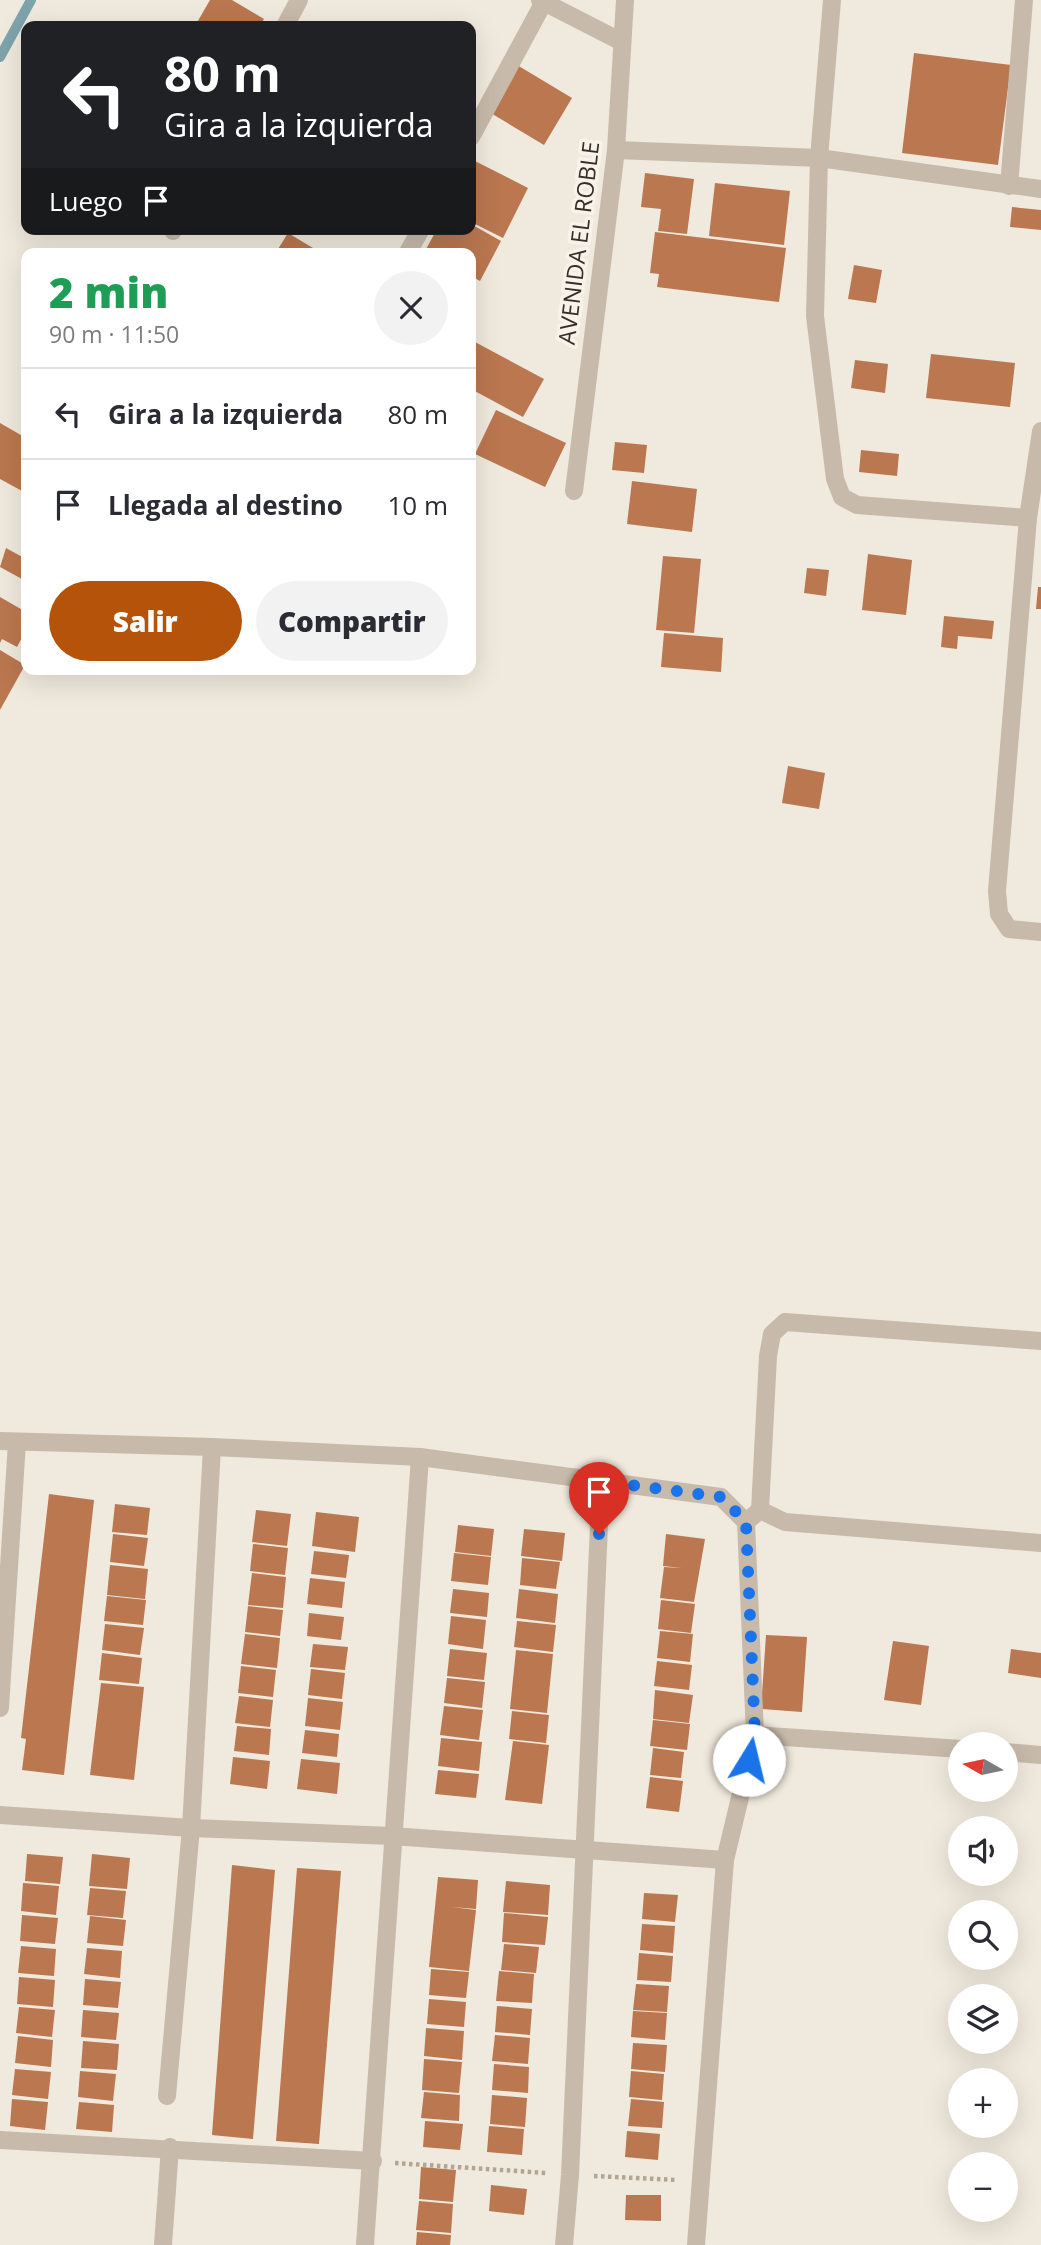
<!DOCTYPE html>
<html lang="es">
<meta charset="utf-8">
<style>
body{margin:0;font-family:"Open Sans",sans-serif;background:#f2f2f3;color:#2b2b33;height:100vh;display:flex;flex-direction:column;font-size:26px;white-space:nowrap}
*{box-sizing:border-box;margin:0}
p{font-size:23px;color:#7c7c81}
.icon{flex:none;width:38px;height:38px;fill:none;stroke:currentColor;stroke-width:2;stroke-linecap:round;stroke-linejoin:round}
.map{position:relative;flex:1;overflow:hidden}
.side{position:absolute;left:21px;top:248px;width:455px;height:427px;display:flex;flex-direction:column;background:#fff;border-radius:14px;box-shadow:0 7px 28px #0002}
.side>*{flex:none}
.guide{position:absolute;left:21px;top:21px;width:455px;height:214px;border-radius:14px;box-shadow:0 7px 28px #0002;background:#202124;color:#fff;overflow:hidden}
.needle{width:46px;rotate:279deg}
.buttons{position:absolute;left:948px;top:1732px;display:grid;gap:14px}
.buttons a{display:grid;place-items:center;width:70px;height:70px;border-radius:50%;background:#fff;box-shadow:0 7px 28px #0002;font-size:35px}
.pin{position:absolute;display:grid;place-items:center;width:60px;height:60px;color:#fff;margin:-72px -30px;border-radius:50% 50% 50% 0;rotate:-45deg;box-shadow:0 0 7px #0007}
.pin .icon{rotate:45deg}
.me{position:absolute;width:77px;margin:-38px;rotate:9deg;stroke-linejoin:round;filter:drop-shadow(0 0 5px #0008)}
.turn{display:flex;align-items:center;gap:24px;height:147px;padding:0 28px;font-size:32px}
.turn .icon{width:91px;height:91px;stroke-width:2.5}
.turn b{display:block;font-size:49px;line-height:60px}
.then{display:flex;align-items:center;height:66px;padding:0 28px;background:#0003;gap:14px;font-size:26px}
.round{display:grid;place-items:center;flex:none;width:74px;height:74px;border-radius:37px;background:#f2f2f3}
.headline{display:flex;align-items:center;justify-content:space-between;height:119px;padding:0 28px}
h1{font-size:42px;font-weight:800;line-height:52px;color:#1e9e55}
.button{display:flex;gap:14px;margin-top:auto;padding:14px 28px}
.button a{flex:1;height:80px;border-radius:42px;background:#b45309;color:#fff;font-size:28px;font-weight:800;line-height:80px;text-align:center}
.button a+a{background:#f2f2f3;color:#2b2b33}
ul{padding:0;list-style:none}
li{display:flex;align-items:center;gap:21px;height:91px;padding:0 28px;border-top:2px solid #e1e1e2}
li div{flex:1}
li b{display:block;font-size:26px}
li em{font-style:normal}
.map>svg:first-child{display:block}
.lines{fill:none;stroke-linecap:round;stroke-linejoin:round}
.stream{stroke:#7ea3aa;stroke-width:10}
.building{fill:#ba7750}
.path{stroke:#b2a594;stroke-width:4.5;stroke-dasharray:3.5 3.5;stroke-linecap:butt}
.street{stroke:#c7baaa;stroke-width:18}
.route{stroke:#1a73e8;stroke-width:12;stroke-dasharray:0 21.6}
.labels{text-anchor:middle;stroke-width:7;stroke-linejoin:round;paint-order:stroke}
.street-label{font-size:23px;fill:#352e29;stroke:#f8f3e9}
</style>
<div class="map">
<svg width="1041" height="2245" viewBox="0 0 1041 2245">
<rect width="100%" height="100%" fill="#f0e9dd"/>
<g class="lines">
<path class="stream" d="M0 57 31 0"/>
</g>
<g class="building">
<path d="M210 0H232L264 19 260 26H195Z"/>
<path d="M914 53 1011 65 998 165 902 153Z"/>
<path d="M517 65 572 98 544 145 489 112Z"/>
<path d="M471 159 528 188 503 238 471 222Z"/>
<path d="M645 173 694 179 687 234 658 231 661 209 641 207Z"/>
<path d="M715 183 790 191 784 245 709 236Z"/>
<path d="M1012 207 1041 210V230L1010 227Z"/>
<path d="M471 224 501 241 480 281 471 276V254H431L425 251 437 229H471Z"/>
<path d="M655 232 786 248 779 302 657 287 659 274 650 273Z"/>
<path d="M288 233 323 254H275Z"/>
<path d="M854 265 882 270 876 303 848 299Z"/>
<path d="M475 342 544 379 523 417 471 389V350Z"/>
<path d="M931 354 1015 363 1010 407 926 398Z"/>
<path d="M855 360 888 364 885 393 851 388Z"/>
<path d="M496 410 566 443 545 487 475 454Z"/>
<path d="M0 423 26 438 24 492 0 479Z"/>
<path d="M615 442 647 445 644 473 612 470Z"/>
<path d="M861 450 899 454 897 476 859 472Z"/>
<path d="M632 481 697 489 692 532 627 524Z"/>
<path d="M6 548 26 559V571L22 579 0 567Z"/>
<path d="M868 554 912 560 906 615 862 610Z"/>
<path d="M663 556 701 559 694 633 656 630Z"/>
<path d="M807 568 829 570 826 596 804 593Z"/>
<path d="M1038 587H1041V609H1036Z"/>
<path d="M0 597 26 612V630L17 647 2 639 0 643Z"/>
<path d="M944 616 994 621 992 639 958 636 957 649 941 647Z"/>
<path d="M664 633 723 638 721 672 661 667Z"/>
<path d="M0 650 25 665 0 710Z"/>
<path d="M788 766 825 773 819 809 782 803Z"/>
<path d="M49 1494 94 1500 64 1775 22 1770 26 1739 21 1738Z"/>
<path d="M115 1504 150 1508 147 1535 112 1532Z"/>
<path d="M256 1510 291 1514 287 1546 252 1542Z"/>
<path d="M316 1512 359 1517 355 1552 312 1546Z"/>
<path d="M458 1525 494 1529 491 1556 455 1552Z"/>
<path d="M524 1529 565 1533 562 1561 521 1556Z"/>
<path d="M113 1534 148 1538 144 1566 110 1562Z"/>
<path d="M666 1534 705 1539 694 1602 660 1598 664 1567 682 1568 663 1566Z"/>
<path d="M253 1544 288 1548 285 1575 250 1571Z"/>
<path d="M314 1551 349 1555 346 1578 311 1574Z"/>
<path d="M454 1553 491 1557 488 1585 451 1581Z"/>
<path d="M522 1558 560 1562 556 1589 520 1585Z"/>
<path d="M110 1565 148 1569 145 1599 107 1595Z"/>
<path d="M252 1573 286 1577 283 1608 248 1605Z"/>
<path d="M310 1578 345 1582 342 1608 307 1604Z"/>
<path d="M453 1589 489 1593 487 1617 450 1613Z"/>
<path d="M519 1589 558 1594 555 1623 516 1618Z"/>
<path d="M107 1596 146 1600 143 1625 104 1621Z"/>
<path d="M661 1600 695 1604 691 1633 658 1629Z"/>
<path d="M248 1606 283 1610 280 1636 245 1632Z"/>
<path d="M309 1613 344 1617 341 1640 307 1636Z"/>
<path d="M451 1616 486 1620 483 1649 448 1644Z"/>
<path d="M517 1621 556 1625 553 1652 514 1647Z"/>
<path d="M105 1624 144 1628 140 1655 102 1650Z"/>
<path d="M660 1631 693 1634 690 1662 657 1658Z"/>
<path d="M245 1634 280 1638 277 1668 241 1664Z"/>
<path d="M766 1635 807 1637 802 1712 761 1709Z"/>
<path d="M893 1641 929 1646 921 1705 884 1700Z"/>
<path d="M313 1644 348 1647 345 1670 310 1667Z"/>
<path d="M450 1649 487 1653 484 1680 447 1676Z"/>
<path d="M1011 1649 1041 1653V1678L1008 1673Z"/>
<path d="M516 1650 553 1654 547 1713 510 1709Z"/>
<path d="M102 1653 142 1658 139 1684 99 1680Z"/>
<path d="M657 1661 692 1665 689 1690 654 1686Z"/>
<path d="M241 1666 276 1670 273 1697 238 1693Z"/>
<path d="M311 1669 345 1673 342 1699 308 1695Z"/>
<path d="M447 1678 485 1682 482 1708 444 1703Z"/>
<path d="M101 1683 144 1687 134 1780 90 1775Z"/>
<path d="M655 1690 693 1695 689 1723 653 1719Z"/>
<path d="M239 1696 273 1700 270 1727 235 1723Z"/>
<path d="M308 1698 343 1702 340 1730 305 1726Z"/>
<path d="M444 1706 483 1710 479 1740 440 1735Z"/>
<path d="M512 1711 549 1715 546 1743 509 1739Z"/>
<path d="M653 1720 690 1724 687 1750 650 1746Z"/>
<path d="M237 1726 271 1729 269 1755 234 1751Z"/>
<path d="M305 1730 339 1734 337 1757 302 1753Z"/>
<path d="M441 1738 482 1742 479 1771 438 1766Z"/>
<path d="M513 1741 549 1745 542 1804 505 1800Z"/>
<path d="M653 1748 684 1752 681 1778 650 1775Z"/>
<path d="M233 1757 270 1761 267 1789 230 1784Z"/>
<path d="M301 1759 340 1763 337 1794 297 1789Z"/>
<path d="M438 1770 479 1774 476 1798 435 1794Z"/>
<path d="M650 1777 683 1781 679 1812 646 1808Z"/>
<path d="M27 1854 63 1857 60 1884 25 1881Z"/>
<path d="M92 1854 130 1858 127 1889 89 1886Z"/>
<path d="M232 1865 275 1870 253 2139 212 2135Z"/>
<path d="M297 1868 341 1871 319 2144 276 2141Z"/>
<path d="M438 1877 478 1880 476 1909 452 1907 476 1910 469 1971 429 1967Z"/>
<path d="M506 1881 550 1885 548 1915 503 1912Z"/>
<path d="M23 1883 59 1886 56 1915 21 1911Z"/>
<path d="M90 1888 126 1891 123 1918 87 1915Z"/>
<path d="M644 1893 678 1895 675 1922 642 1919Z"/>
<path d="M504 1913 548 1917 545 1945 502 1942Z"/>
<path d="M22 1915 58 1918 55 1944 20 1941Z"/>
<path d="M90 1916 126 1920 123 1946 87 1943Z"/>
<path d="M642 1924 675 1926 673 1953 640 1950Z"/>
<path d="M504 1944 539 1947 536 1973 501 1970Z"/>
<path d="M21 1946 56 1949 54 1976 18 1973Z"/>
<path d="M87 1948 122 1951 120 1978 84 1974Z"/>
<path d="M639 1953 673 1956 671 1982 637 1980Z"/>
<path d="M431 1969 469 1972 466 1998 429 1995Z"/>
<path d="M499 1971 534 1974 532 2003 496 2001Z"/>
<path d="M19 1977 55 1980 53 2007 17 2004Z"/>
<path d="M85 1979 121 1982 118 2008 83 2005Z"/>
<path d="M636 1984 669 1986 667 2012 633 2010Z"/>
<path d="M429 1999 466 2002 464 2027 427 2024Z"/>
<path d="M497 2006 532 2009 530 2035 495 2032Z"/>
<path d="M19 2007 55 2010 52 2037 16 2033Z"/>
<path d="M83 2010 119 2013 116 2040 81 2037Z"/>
<path d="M633 2011 667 2013 665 2040 631 2037Z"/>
<path d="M426 2028 464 2031 462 2060 424 2056Z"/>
<path d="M495 2035 530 2038 528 2064 492 2061Z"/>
<path d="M18 2036 53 2040 51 2067 15 2063Z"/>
<path d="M83 2041 119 2044 117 2070 81 2068Z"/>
<path d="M633 2043 667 2045 665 2072 631 2069Z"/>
<path d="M424 2059 462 2062 459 2093 422 2090Z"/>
<path d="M494 2064 529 2067 528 2093 492 2090Z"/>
<path d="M15 2069 51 2072 48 2099 12 2095Z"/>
<path d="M80 2071 116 2074 113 2101 78 2097Z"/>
<path d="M631 2071 664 2074 662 2100 629 2097Z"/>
<path d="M424 2092 460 2095 459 2121 421 2118Z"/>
<path d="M492 2095 527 2098 525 2127 490 2124Z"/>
<path d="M12 2099 48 2102 45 2130 10 2126Z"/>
<path d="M631 2099 664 2102 662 2128 628 2126Z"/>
<path d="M79 2102 114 2105 112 2132 76 2129Z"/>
<path d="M425 2121 463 2124 460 2150 423 2147Z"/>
<path d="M489 2126 524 2129 522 2155 487 2152Z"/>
<path d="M627 2131 660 2134 658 2160 625 2157Z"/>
<path d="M421 2167 456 2170 453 2202 419 2199Z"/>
<path d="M491 2185 527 2189 524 2215 489 2211Z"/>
<path d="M626 2195H661V2221L625 2220Z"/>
<path d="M419 2201 453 2204 451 2233 416 2230Z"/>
<path d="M417 2232 451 2235 450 2245H416Z"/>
</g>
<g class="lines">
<g class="path">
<path d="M395 2163 547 2173"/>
<path d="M594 2176 677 2180"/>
</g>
<g class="street">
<path d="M540 0 622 42"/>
<path d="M832 0 819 158 815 316 835 479 842 497 857 505 1028 518"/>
<path d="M285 26 299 0"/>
<path d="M471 137 545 0"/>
<path d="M616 150 819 158 1041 189"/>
<path d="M1009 186 1024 0"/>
<path d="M173 231 174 229"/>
<path d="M407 254 421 229"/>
<path d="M1041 431 1028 518 997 891 999 914 1009 929 1041 932"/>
<path d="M574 491 616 150 625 0"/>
<path d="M0 1441 212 1447 420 1457 721 1497 746 1522 755 1735 725 1860 696 2245"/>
<path d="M760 1510 785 1522 1041 1543"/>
<path d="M746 1522 760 1510 768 1356 772 1334 785 1322 1041 1341"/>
<path d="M0 1708 17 1442"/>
<path d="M755 1735 961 1749"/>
<path d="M1006 1752 1041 1755"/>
<path d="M0 1815 191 1828 392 1836 725 1860"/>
<path d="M167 2096 191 1828 212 1447"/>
<path d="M0 2140 373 2161"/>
<path d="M163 2245 170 2147"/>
<path d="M365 2245 420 1457"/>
<path d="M564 2245 570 2175 601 1481"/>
</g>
</g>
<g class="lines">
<path class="route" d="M599 1534 601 1481 721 1497 746 1522 755 1735 749 1760"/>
</g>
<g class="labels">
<g class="street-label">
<text transform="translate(579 243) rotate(-83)" y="8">AVENIDA EL ROBLE</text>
</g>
</g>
</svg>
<div class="buttons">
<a><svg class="needle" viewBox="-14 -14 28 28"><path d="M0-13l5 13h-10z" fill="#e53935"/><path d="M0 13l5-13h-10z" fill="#7c7c81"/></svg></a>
<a><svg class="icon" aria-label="sound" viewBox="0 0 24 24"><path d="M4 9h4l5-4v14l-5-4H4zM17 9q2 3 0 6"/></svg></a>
<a><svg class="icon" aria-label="search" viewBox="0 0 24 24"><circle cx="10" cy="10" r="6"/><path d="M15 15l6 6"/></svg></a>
<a><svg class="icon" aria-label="layers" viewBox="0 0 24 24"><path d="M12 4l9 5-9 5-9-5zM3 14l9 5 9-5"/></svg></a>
<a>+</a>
<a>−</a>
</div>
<div class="pin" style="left:599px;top:1534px;background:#d93025"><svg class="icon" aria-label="arrive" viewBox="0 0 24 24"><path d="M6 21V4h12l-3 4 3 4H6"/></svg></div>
<svg class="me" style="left:749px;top:1760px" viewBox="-20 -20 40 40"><circle r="19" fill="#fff"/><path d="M0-13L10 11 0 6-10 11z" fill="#1a73e8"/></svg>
<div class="guide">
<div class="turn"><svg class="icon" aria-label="left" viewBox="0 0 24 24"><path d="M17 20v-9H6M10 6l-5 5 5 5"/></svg><div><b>80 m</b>Gira a la izquierda</div></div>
<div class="then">Luego<svg class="icon" aria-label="arrive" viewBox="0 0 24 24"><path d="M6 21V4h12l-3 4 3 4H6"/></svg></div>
</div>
<section class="side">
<div class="headline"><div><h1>2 min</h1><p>90 m · 11:50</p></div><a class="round"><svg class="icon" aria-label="close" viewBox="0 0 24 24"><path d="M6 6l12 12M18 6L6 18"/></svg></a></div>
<ul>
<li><svg class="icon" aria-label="left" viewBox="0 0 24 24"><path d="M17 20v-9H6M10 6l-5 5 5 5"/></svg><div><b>Gira a la izquierda</b></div><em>80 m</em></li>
<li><svg class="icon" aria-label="arrive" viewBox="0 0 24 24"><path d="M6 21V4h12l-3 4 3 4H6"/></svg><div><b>Llegada al destino</b></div><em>10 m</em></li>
</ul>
<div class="button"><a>Salir</a><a>Compartir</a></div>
</section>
</div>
